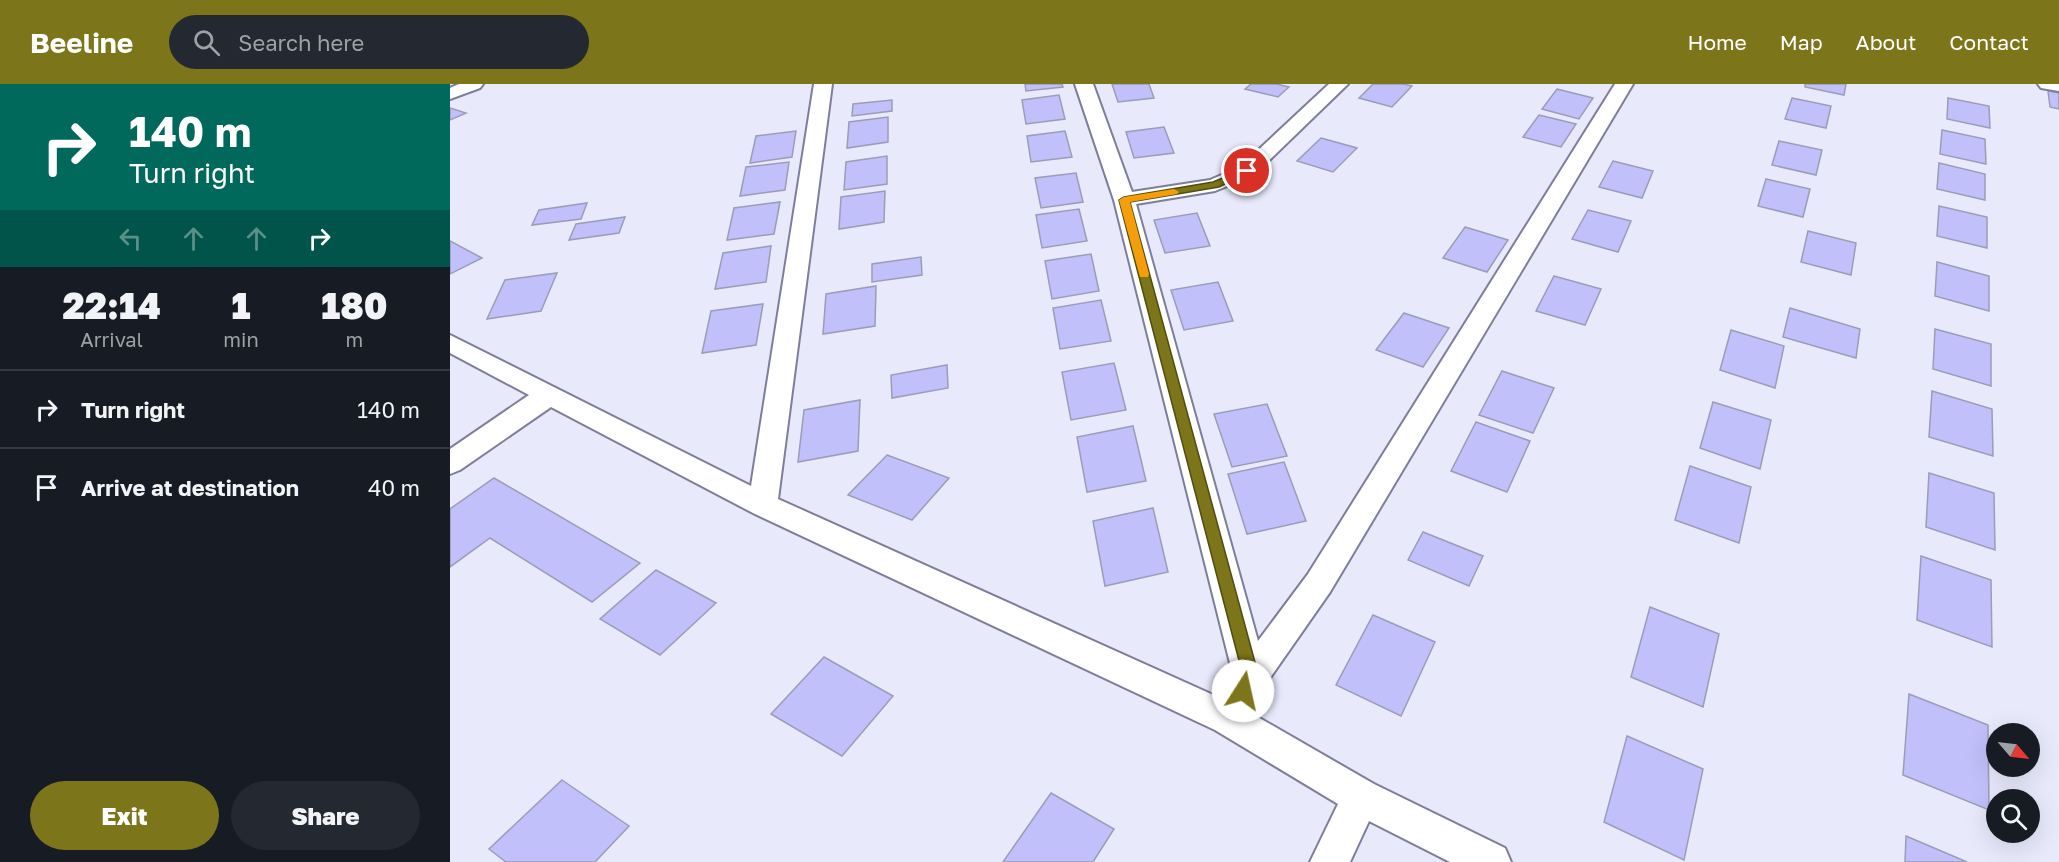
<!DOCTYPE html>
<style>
body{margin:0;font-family:"Golos Text",sans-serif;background:#242831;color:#f1f3f6;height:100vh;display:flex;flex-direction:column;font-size:22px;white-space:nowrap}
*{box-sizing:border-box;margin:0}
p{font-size:20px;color:#9ea1a6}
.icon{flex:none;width:33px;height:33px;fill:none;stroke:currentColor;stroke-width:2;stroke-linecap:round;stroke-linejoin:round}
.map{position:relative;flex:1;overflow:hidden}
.details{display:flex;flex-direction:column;background:#171b24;width:450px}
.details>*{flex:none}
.hud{background:#00695c;color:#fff;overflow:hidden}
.needle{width:39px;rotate:118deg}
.buttons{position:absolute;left:1536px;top:639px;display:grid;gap:12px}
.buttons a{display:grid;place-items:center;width:54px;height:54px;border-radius:50%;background:#171b24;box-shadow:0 6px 24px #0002;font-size:30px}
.pin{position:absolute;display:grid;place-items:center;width:51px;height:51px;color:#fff;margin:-26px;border:3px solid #fff;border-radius:50%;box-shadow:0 2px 6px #0007}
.me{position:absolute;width:66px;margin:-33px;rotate:10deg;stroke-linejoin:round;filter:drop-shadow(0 0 4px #0008)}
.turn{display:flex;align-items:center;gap:21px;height:126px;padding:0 30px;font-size:27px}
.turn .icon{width:78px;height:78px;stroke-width:2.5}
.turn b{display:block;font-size:42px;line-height:51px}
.lanes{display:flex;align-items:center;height:57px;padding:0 30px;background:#0003;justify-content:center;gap:30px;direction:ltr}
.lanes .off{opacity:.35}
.eta{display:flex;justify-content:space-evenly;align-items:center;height:102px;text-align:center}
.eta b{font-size:36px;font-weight:800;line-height:42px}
.cta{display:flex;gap:12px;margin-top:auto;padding:12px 30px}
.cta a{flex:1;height:69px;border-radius:36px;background:#7c7519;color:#fff;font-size:24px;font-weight:800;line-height:69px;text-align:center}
.cta a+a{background:#242831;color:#f1f3f6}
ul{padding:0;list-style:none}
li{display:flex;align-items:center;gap:18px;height:78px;padding:0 30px;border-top:2px solid #363941}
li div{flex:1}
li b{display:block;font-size:22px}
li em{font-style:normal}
header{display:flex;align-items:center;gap:36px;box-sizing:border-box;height:84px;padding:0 30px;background:#7c7519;color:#fff}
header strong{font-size:28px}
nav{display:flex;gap:33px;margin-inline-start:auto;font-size:21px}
.search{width:420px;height:54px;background:#242831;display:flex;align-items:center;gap:15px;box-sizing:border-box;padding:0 21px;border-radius:33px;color:#9ea1a6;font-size:22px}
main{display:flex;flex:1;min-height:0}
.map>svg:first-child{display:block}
.building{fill:#c1c0fa;stroke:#9b9cb8;stroke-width:1.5}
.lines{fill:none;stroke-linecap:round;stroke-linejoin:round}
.street-casing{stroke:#7d7e99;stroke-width:4}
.street{fill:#fff;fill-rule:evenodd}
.route{fill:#7c7519;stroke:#514c10;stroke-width:1.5}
.slow{fill:#f59e0b}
</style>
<header>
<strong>Beeline</strong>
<div class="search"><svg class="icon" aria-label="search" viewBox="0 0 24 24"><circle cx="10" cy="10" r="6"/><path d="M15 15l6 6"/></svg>Search here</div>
<nav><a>Home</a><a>Map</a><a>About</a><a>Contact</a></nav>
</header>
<main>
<section class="details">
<div class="hud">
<div class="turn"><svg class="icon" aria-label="right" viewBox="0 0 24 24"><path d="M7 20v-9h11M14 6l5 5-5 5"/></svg><div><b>140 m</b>Turn right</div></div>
<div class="lanes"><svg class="icon off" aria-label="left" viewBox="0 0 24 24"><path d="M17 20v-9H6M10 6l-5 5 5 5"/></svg><svg class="icon off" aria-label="ahead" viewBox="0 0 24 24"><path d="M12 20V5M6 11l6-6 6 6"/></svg><svg class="icon off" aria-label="ahead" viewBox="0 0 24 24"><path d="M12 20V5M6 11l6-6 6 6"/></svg><svg class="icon" aria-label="right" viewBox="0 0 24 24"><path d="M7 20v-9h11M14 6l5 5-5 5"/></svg></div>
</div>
<div class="eta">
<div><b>22:14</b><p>Arrival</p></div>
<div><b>1</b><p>min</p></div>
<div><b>180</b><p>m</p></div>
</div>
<ul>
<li><svg class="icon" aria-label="right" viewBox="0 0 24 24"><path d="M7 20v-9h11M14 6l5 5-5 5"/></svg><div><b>Turn right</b></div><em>140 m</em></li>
<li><svg class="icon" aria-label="arrive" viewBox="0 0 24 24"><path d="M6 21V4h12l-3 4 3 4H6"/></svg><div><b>Arrive at destination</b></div><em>40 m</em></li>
</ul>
<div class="cta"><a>Exit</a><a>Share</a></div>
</section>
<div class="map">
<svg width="1609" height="778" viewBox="0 0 1609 778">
<rect width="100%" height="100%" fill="#e8e9fb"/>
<g class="building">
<path d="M575 0H612L613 3 576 7Z"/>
<path d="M662 0H699L704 14 668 18Z"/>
<path d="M801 0H826L839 3 828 13 795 5Z"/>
<path d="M923 0H953L962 2 942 23 909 14Z"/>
<path d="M1355 0H1396L1394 11 1355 3Z"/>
<path d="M1107 5 1143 14 1129 35 1092 25Z"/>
<path d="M1598 7 1609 9V25L1600 23Z"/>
<path d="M609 11 615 35 576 40 572 16Z"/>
<path d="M1342 14 1381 22 1376 44 1335 35Z"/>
<path d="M1498 14 1539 22 1540 44 1497 35Z"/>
<path d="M442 16V27L402 32 403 20Z"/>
<path d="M0 24 16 29 0 36Z"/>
<path d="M1089 31 1126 40 1111 63 1073 53Z"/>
<path d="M438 33V58L397 64 399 38Z"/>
<path d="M714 43 724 69 684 74 676 48Z"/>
<path d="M1492 46 1535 55 1536 80 1490 70Z"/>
<path d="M346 47 342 73 300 79 306 52Z"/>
<path d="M615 47 622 73 581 78 577 52Z"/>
<path d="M871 54 907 64 883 88 847 77Z"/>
<path d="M1329 57 1372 66 1366 91 1322 81Z"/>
<path d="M437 72V100L394 106 396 78Z"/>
<path d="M1163 77 1203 87 1192 114 1149 103Z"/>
<path d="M339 78 335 106 290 112 296 83Z"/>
<path d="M1489 79 1535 90V116L1487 105Z"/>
<path d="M626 89 633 118 591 124 585 94Z"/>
<path d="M1316 95 1360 105 1353 133 1308 122Z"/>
<path d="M435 107 434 138 389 145 391 113Z"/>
<path d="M330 118 324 150 277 156 284 124Z"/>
<path d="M137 119 131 135 82 141 89 126Z"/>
<path d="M1489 122 1537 133V164L1487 152Z"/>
<path d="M629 125 637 157 592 164 586 131Z"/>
<path d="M1138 126 1181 137 1168 168 1122 155Z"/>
<path d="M747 129 760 162 715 169 704 136Z"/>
<path d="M175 133 169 149 119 156 126 140Z"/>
<path d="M1015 143 1058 156 1037 188 993 174Z"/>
<path d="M1358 147 1406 159 1401 191 1351 178Z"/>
<path d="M0 157 32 174 0 190Z"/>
<path d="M321 162 316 198 265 205 273 169Z"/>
<path d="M641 170 649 207 602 215 595 177Z"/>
<path d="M471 173 472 191 422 198V180Z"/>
<path d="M1487 178 1539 192V227L1485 212Z"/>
<path d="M107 189 91 227 37 235 55 196Z"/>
<path d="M1104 192 1151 205 1135 241 1086 227Z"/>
<path d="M768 198 783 237 734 246 721 206Z"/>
<path d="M426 202 425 242 373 250 376 210Z"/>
<path d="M651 216 661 257 610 265 603 224Z"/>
<path d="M313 220 306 261 252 269 261 227Z"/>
<path d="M1340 224 1410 245 1406 274 1333 253Z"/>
<path d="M954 229 999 244 973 283 926 266Z"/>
<path d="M1485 245 1541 260V302L1483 285Z"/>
<path d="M1281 246 1334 262 1325 304 1270 286Z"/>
<path d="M664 279 676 326 621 336 612 288Z"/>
<path d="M497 281 498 304 442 314 441 291Z"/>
<path d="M1052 287 1104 304 1083 349 1029 331Z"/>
<path d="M1482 307 1542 325 1543 372 1479 353Z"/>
<path d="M410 316 408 367 348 378 354 326Z"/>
<path d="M1263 318 1321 336 1310 385 1250 364Z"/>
<path d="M817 320 837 372 782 383 764 330Z"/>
<path d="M1026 338 1080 357 1057 408 1001 387Z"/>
<path d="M683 342 696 397 637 408 627 353Z"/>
<path d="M437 371 499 394 462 436 398 411Z"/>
<path d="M834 378 856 437 797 450 778 390Z"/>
<path d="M1240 382 1301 403 1289 459 1225 436Z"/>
<path d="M1479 389 1544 409 1545 466 1476 443Z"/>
<path d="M44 394 190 479 142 518 40 454 0 483V425Z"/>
<path d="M703 424 718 488 655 502 643 437Z"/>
<path d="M973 448 1033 472 1019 502 958 476Z"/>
<path d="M1471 472 1541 496 1542 563 1467 536Z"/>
<path d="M206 486 266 519 210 571 150 535Z"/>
<path d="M1200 523 1269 550 1253 623 1181 593Z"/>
<path d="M923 531 985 558 951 632 886 601Z"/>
<path d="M374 573 443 612 392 672 321 630Z"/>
<path d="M1459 610 1538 641 1539 726 1453 691Z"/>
<path d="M1177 652 1253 685 1234 776 1154 738Z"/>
<path d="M112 696 179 742 145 778H56L39 765Z"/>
<path d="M601 709 664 745 643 778H553Z"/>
<path d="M1456 752 1517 778H1455Z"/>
</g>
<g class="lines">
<g class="street-casing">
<g id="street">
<path d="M9 0H33L30 4 0 15V4Z"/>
<path d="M364 0H382L328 415 770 614 783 591 664 116 625 0H643L682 108 760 96 790 83 879 0H898L804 91 765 107 686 120 808 557 858 490 1165 0H1183L880 508 813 604 799 628 924 700 1055 764 1061 778H1000L919 737 900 778H860L888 720 765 646 303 429 101 323 10 386 0 390V365L79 311 0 269V251L301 402Z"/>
<path d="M1588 0H1609V7L1591 4Z"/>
</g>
</g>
<use href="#street" class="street"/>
</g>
<path class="route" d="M794 85 802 87 769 103 680 118 809 593 799 612 793 614 787 612 785 607 793 592 669 116 674 113 763 98Z"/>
<path class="slow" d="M724 105 729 108 727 110 680 118 699 190 698 193H690L669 116 674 113Z"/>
</svg>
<div class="buttons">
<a><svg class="needle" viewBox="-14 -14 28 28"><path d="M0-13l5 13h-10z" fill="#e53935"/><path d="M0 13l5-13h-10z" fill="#9ea1a6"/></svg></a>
<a><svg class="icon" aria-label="search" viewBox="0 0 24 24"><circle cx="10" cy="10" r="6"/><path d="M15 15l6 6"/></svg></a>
</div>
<div class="pin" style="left:797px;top:87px;background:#d93025"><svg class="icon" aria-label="arrive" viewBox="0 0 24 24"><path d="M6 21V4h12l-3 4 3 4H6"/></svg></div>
<svg class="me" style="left:793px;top:607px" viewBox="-20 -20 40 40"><circle r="19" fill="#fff"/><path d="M0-13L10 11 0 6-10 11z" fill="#7c7519"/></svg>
</div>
</main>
